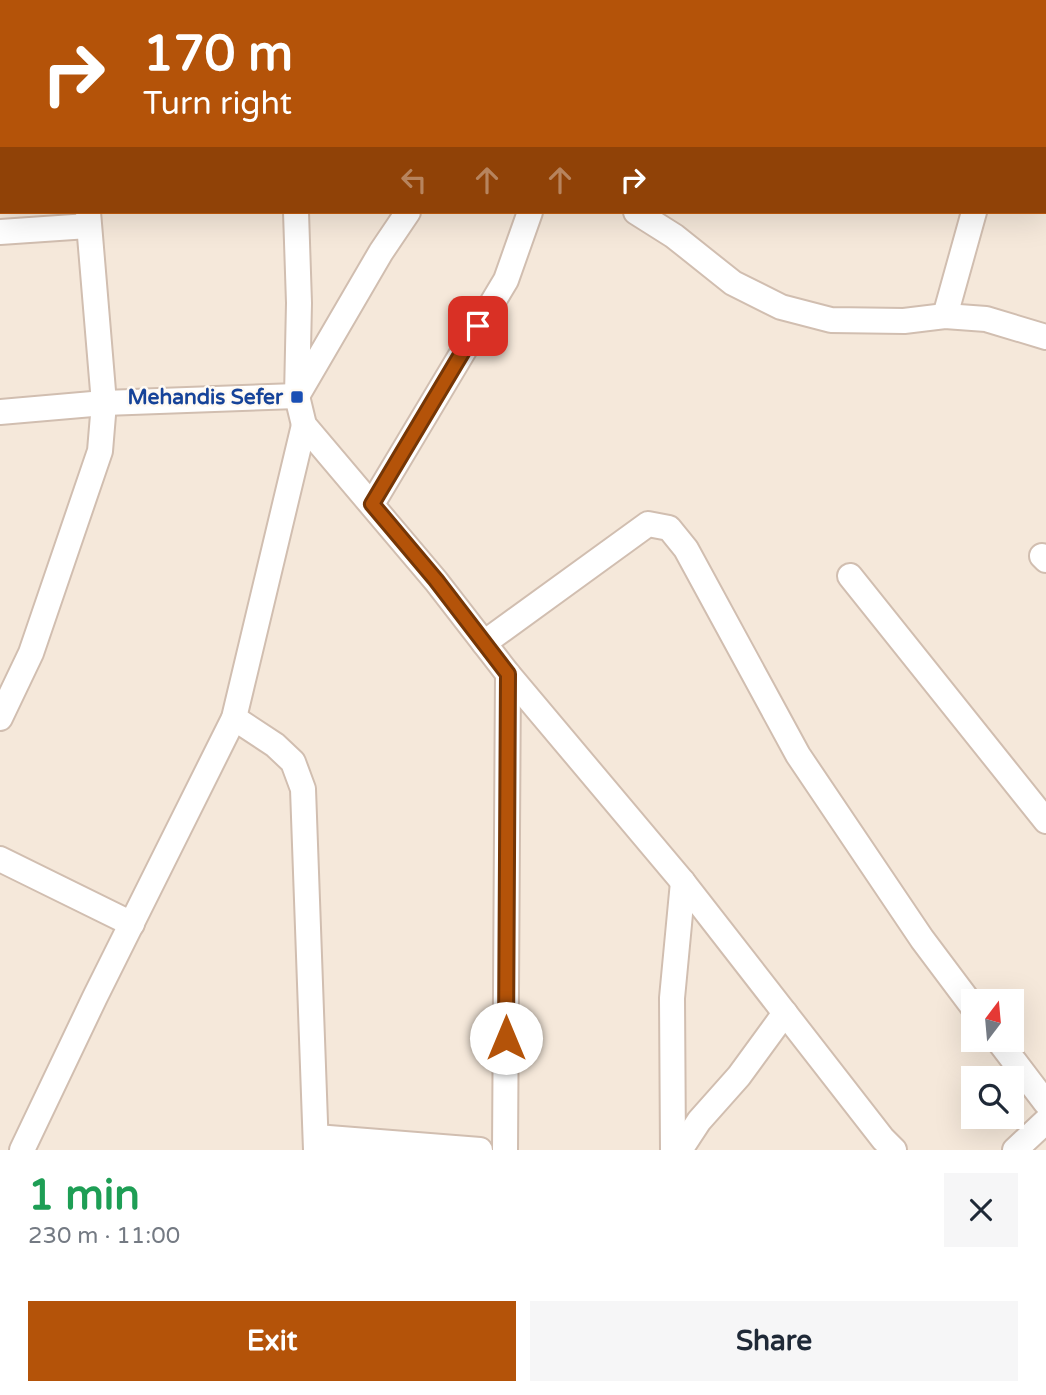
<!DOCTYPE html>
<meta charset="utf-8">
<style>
body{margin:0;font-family:"Varela Round",sans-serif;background:#f6f6f7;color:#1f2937;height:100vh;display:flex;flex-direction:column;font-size:26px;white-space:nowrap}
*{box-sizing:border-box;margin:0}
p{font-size:23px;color:#747a83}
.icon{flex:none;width:38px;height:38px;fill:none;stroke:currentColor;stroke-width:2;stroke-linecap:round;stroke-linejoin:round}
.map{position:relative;height:1150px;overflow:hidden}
.drawer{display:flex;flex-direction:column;background:#fff;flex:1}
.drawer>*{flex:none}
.top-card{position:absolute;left:0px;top:0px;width:1046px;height:214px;box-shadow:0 7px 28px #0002;background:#b45309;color:#fff;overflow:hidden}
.needle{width:46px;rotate:16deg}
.tools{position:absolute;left:961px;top:989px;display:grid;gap:14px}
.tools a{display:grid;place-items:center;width:63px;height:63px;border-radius:0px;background:#fff;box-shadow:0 7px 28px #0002;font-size:35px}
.pin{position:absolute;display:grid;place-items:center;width:60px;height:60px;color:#fff;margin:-30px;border-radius:14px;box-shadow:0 4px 10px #0006}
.me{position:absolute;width:77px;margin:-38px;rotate:0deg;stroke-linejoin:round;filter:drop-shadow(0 0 5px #0008)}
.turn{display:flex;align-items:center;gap:24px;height:147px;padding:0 28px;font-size:32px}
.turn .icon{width:91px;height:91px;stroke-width:2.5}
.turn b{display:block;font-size:49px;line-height:60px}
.lanes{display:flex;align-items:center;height:66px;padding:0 28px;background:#0003;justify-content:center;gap:35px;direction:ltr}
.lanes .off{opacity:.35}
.round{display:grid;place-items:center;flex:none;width:74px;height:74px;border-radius:0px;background:#f6f6f7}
.head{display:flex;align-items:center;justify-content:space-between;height:119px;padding:0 28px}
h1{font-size:42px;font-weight:700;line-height:52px;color:#1e9e55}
.primary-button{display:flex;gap:14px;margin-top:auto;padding:14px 28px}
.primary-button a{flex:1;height:80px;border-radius:0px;background:#b45309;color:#fff;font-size:28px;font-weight:700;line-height:80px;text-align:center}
.primary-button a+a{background:#f6f6f7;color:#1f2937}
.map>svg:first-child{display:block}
.residential{fill:#f5e8da;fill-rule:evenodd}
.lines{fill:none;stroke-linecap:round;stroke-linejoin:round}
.street-casing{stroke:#d1beb0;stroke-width:28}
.street{stroke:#fff;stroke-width:24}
.route-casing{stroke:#753606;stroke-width:18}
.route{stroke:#b45309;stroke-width:12}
.transit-dot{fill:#1a4fb4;stroke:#fffaf3;stroke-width:2.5}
.labels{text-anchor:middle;stroke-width:5;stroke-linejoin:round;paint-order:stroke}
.transit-label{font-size:21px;font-weight:bold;fill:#164399;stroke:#fffaf3;text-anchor:end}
</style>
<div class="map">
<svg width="1046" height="1150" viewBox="0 0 1046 1150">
<rect width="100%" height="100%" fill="#fdf6ec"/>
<path class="residential" d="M0 0H1046V1150H0ZM2 2H1045V212H2ZM973 1001H1012V1040H973ZM973 1078H1012V1116H973Z"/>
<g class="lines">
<g class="street-casing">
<g id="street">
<path d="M290 0V2"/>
<path d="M774 0 779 2"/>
<path d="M562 2 564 0"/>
<path d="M1039 2V0"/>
<path d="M0 66H2"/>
<path d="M1045 85 1046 86"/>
<path d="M296 212 299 303 297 396 304 425 436 581 508 674 683 882 883 1139 894 1150"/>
<path d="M636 212 674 236 733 283 781 307 831 320 904 321 945 316 986 319 1046 337"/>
<path d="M0 232 88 226"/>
<path d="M945 316 974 212"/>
<path d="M0 412 104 403 297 396 381 252 408 212"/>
<path d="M372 504 506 280 530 212"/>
<path d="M1042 556 1046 560"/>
<path d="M850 576 1046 821"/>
<path d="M484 643 648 524 669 528 686 549 798 755 922 939 973 1007"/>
<path d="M0 718 31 653 100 451 104 403 88 212"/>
<path d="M234 718 275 745 293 762 303 789 316 1150"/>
<path d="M0 859 132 924"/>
<path d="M998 1040 1046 1103"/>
<path d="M316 1137 480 1150"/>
<path d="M22 1150 95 997 234 718 304 425"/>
<path d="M505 1150 508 674"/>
<path d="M673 1150 672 998 683 882"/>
<path d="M680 1150 699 1121 739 1076 785 1013"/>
<path d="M1015 1150 1046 1121"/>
</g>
</g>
<use href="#street" class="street"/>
</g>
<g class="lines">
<g class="route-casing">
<path id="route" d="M478 326 372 504 436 580 508 674 506 1038"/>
</g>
<use href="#route" class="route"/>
</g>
<rect class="transit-dot" x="290" y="390" width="14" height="14" rx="3.5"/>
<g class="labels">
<g class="transit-label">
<text x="283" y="404">Mehandis Sefer</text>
</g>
</g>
</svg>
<div class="tools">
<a><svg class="needle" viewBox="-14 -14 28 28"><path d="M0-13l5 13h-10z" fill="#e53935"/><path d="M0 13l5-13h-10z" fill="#747a83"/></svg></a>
<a><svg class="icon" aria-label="search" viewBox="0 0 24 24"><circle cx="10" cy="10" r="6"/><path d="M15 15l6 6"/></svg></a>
</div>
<div class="pin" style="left:478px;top:326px;background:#d93025"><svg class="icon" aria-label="arrive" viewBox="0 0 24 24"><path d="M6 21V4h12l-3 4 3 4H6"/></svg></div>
<svg class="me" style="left:506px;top:1038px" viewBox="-20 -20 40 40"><circle r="19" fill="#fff"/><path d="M0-13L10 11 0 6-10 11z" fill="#b45309"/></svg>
<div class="top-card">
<div class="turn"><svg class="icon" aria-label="right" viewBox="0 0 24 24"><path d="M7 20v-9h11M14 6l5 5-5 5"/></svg><div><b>170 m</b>Turn right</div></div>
<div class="lanes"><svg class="icon off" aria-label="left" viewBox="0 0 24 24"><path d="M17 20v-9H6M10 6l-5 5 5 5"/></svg><svg class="icon off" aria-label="ahead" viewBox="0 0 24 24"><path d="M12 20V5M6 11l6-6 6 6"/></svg><svg class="icon off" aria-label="ahead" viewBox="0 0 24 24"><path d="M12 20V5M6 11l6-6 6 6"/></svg><svg class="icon" aria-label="right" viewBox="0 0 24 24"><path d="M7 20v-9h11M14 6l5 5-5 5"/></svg></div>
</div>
</div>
<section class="drawer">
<div class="head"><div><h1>1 min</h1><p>230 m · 11:00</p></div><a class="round"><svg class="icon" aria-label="close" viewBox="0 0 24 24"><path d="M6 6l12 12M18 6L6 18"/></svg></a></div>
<div class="primary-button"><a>Exit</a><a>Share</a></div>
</section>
